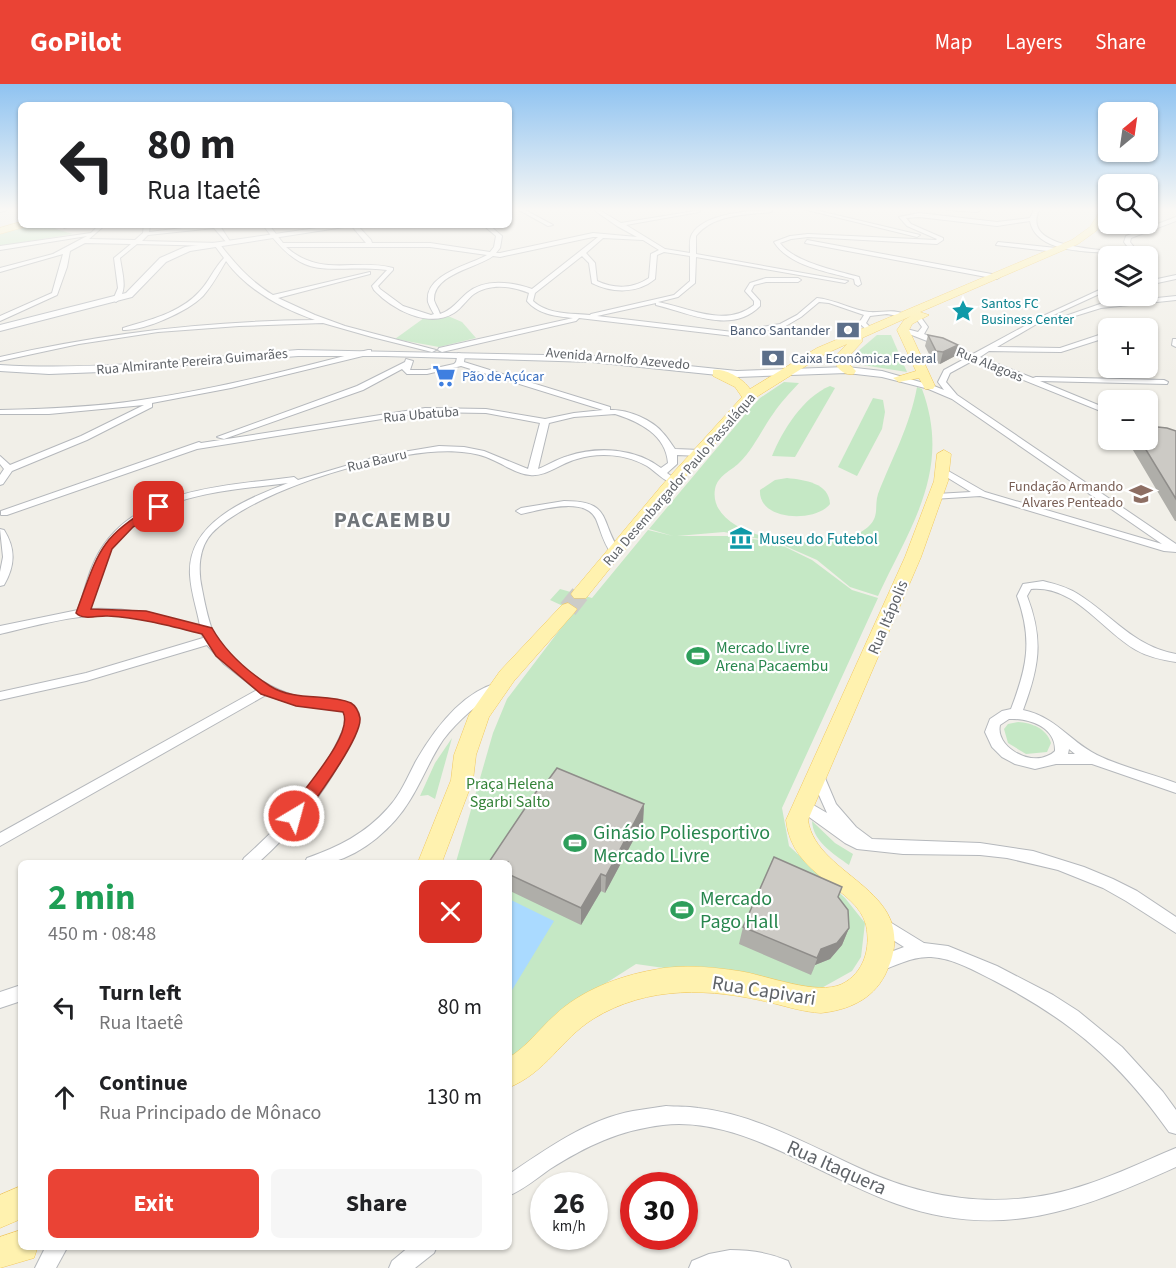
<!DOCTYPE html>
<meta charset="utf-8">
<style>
body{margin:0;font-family:"Source Sans 3",sans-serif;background:#f6f6f6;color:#202124;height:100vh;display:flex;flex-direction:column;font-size:22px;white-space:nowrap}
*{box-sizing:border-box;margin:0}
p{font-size:20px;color:#757577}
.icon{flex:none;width:33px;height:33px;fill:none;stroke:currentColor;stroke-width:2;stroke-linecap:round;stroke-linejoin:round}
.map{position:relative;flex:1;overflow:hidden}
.panel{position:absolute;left:18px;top:776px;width:494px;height:390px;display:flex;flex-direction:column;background:#fff;border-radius:9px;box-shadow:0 2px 4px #0004}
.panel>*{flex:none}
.guide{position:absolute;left:18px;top:18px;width:494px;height:126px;border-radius:9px;box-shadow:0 2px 4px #0004;background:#fff;color:#202124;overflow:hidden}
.needle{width:39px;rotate:29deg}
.buttons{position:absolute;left:1098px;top:18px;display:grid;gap:12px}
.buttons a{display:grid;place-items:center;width:60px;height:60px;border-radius:9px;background:#fff;box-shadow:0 2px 4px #0004;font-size:30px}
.speed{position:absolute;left:530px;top:1088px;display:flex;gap:12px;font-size:30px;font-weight:700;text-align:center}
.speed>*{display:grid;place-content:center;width:78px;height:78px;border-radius:50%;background:#fff;box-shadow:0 2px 4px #0004;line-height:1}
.speed small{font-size:15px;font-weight:400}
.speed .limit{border:9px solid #d22;background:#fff;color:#111}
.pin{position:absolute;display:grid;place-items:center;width:51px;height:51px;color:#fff;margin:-26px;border-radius:12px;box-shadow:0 3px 9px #0006}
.me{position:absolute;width:66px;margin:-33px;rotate:37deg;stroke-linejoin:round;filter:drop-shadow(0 0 4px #0008)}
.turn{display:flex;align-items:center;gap:21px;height:126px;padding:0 30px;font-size:27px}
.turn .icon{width:78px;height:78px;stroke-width:2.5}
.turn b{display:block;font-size:42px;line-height:51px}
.round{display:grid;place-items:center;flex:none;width:63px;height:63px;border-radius:9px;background:#f6f6f6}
.headline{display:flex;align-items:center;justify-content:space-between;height:102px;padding:0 30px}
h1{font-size:36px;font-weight:700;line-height:45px;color:#1e9e55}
.cta{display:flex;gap:12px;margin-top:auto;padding:12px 30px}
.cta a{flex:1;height:69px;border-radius:9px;background:#ea4335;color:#fff;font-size:24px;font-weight:700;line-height:69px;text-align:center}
.cta a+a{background:#f6f6f6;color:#202124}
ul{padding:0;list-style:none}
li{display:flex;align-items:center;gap:18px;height:90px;padding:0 30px}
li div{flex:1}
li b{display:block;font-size:22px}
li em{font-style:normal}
header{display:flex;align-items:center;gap:36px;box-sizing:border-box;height:84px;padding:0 30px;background:#ea4335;color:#fff}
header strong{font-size:28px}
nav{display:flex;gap:33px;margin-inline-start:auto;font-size:21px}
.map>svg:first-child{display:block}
.green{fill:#c5e8c5}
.water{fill:#aadaff}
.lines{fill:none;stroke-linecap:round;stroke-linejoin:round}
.primary-tunnel{stroke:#ccccc8;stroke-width:19;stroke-dasharray:19 10;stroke-linecap:butt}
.minor-casing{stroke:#b5b8bc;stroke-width:2}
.secondary-casing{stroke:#b6babf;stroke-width:2}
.primary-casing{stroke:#f2c960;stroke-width:1}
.minor{fill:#fff;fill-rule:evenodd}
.secondary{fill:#fff;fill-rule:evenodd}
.primary{fill:#fff2af;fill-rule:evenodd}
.wall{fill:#afaea9}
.shaded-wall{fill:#8f8d8a}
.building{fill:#cccac5;stroke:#8f8d8a;stroke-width:1.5}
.route{fill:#ea4335;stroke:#982c22;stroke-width:1.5}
.labels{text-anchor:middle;stroke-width:4.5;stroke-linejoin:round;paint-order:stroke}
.far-culture-label{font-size:14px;fill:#0d838f;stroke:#fff;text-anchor:start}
.far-service-label{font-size:14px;fill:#4e5e75;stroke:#fff;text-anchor:end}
.far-street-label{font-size:14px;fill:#5f6368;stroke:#fff}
.far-shop-label{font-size:14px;fill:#366cbe;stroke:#fff;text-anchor:start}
.far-education-label{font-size:14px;fill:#785e54;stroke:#fff;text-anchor:end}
.culture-label{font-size:16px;fill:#0d838f;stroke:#fff;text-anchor:start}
.street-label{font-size:16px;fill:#5f6368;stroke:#fff}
.leisure-label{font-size:16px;fill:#27864d;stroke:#fff;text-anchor:start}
.park-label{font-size:16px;fill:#348238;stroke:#fff}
.near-leisure-label{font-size:20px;fill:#27864d;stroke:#fff;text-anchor:start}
.near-street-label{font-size:20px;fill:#5f6368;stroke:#fff}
.district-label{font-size:22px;font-weight:bold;letter-spacing:1.5px;fill:#70757a;stroke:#fff}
</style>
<header>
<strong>GoPilot</strong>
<nav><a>Map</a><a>Layers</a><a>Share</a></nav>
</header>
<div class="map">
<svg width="1176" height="1184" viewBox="0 0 1176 1184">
<rect width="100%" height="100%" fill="#f1efe8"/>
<g class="green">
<path d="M33 141H55L56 145 73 150 0 162V150Z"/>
<path d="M448 232 462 238 476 254 439 263 395 255 424 234Z"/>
<path d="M877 251H891L907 288 850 279V274Z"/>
<path d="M784 298 799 299C790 309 780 319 773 330 762 345 753 366 739 379 731 387 718 391 715 405 706 458 835 473 868 443 880 432 874 423 878 410 892 374 910 342 917 303L922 305C952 386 911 441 878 512L850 503 817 476 776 458 724 448 677 452H728L775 458 812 476 852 506 878 514 782 724 789 762 845 814 865 839 861 873 852 887 818 906 636 880 559 929 536 956 509 976 508 778H456L493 649 507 615 574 527 550 516 560 505 592 514 648 446 673 452 649 445 748 327 760 314Z"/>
<path d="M830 302 835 304 795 373 772 372C782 347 803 313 830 302Z"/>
<path d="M873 314 883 316 885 328 882 345 857 392 838 383Z"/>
<path d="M787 394C805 396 829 399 830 420 815 439 758 437 760 406L775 396Z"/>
<path d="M1018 638C1032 639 1046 644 1051 659L1047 668 1026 670 1008 659 1004 645 1008 640Z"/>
<path d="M452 654 435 715 428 711 420 712 435 679Z"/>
<path d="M812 737 835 759 853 770 849 781C834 770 813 758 812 737Z"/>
</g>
<path class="water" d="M509 815 554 837 509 911Z"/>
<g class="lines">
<path class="primary-tunnel" d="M568 525 580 510"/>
<g class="minor-casing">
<g id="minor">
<path d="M0 126H7L0 128Z"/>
<path d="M519 126H525L553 141 548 142Z"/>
<path d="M594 126H599L621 139 701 126 699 128 626 141 665 165 690 169C690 163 689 155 692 150 704 129 752 126 773 126L771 128C746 131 713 130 696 152V170L848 197 845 199 696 173 695 199 678 213 658 218C690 224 725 244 754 221V217L745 207 750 199 766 194H798L801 196 798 198H766L754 201 751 207 760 217V222C732 251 689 229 656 221V219L597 232 733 248 780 240 797 231 817 214C836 216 852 226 869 228 882 229 894 224 906 231L903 233 887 230 870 232 866 239 873 246 869 248 859 239 864 231 829 219 819 218 801 233 784 243 733 252 579 234 576 237 442 268 438 266 439 264 573 234C556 232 539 231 527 217L529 209C512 202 490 199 474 210 467 215 462 224 454 229 428 245 392 225 374 206L372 202 387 186C324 179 307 202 263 141H269L283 159H366L351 141H357L371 156 372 159H430L490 168 494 163 496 152 483 141H489L502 152 500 164 496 169H500L593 149 637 153 617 142ZM593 153H598L532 205C511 198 485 194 467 209 458 217 452 226 440 230 439 226 435 220 434 216 433 190 477 184 493 172L500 173ZM603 154 643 156 659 166 651 170 649 194C633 205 614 205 597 197L595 179 586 169ZM286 163H430L487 171C470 181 424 190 428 218 429 221 432 227 434 230L431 231 403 222 380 205 378 202 393 186V184C354 174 321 194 286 163ZM664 168 690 172V197L674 211 591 230 590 231C571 229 548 231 533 217L535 209 582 172 589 179 592 199C612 209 637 210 655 195L657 171Z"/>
<path d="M807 126H815L920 151 917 153Z"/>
<path d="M947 126H980L977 128Z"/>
<path d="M1034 126H1039C1020 168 1110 164 1133 170L1124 158 1126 152 1176 133V137L1131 154 1130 158 1141 172C1129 172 1119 170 1108 169 1083 167 1036 168 1030 137L997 142 919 133 906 134 911 140 943 154V156L937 160 808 153 791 155 780 159C793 178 838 187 859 193L861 200 858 202 855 200 854 195C828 188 789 182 774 158L790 152 808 150 936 156 937 155 907 142 899 133 919 129 997 138 1030 134Z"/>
<path d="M62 141H75L64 144Z"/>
<path d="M99 141H105L89 155 135 156 143 149 144 141H150L149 148 208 141 220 142 231 159H227L214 144 148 151 142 157 219 159C235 180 250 197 273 211L370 188V190L278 214 315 231 345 242 436 266 432 268 372 253 323 239 239 242 158 248 79 260 0 277V273C104 249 208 237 315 236 283 225 247 206 226 177 219 189 212 202 203 212 187 228 144 247 123 246V244C149 236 180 229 199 208 209 198 214 184 224 174L215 162 137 160 120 174C122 189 129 208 116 218L113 216 118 204 114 174 131 160 85 159 70 167 67 183 57 211 0 237V232L52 209 63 170 0 188V184L53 170 87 152 0 166V162L91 149Z"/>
<path d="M807 156 997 191 1000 193 997 195 805 159Z"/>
<path d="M998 158 1056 164 1059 166 1056 168 996 161Z"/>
<path d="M1176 191V195L1148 201V197Z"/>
<path d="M1108 202V206L1047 234 997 263 1060 264 1102 250H1105V254L1061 268 989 267 980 273 1033 294 1036 293 1164 296 1168 298 1167 300 1040 297 1108 325V330L974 276 950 289 946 298 957 311 1176 460V468L1164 467 980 412 933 415 931 413 936 410 971 408 940 389 938 387 943 384 985 408 1162 460 952 315 926 304 925 302 929 300 944 306 938 298 944 286 968 273 899 246 903 244 918 248 922 243 915 233 920 232 928 243 924 250 973 270 1043 232Z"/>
<path d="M1176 212V216L1101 224 1059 237 1054 236 1100 220Z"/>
<path d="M1173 255H1176V263L1172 261Z"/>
<path d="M368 266H371V270L231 304 152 319V323L87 356 12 387 3 400 0 401V391L4 385 0 380V372L10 381 81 352 144 321 49 330H0V326C47 325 94 323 141 316 218 305 293 285 368 266Z"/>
<path d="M458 269 465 271 464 278 610 323V326C627 325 653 336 663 349 668 354 671 360 675 365L700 366 704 369 700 372 677 371V380L667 389 678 397 673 400C663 396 656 388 647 382 626 370 599 368 577 375 561 379 546 393 530 391 516 390 505 381 493 376 483 371 473 369 462 368 402 361 254 405 212 449 198 464 198 487 202 505 205 521 209 540 215 553 218 562 228 570 235 577 273 610 298 615 347 619L351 620 359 636C339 692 302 739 259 778H242L244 774C288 735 326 691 347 636L343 627 296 621 266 611 0 762V749L257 606 224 580 207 561 86 597 0 616V608L86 589 203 554 202 549C178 544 154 535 129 532 86 527 42 540 0 550V542L78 526C85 506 89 484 101 465 140 403 229 402 294 393L298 396 379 372 439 362 464 363 484 367 528 385 540 339 486 329 425 328 197 365 7 431H1V427L199 358 201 359 425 324 486 325 545 335 574 329 603 326 461 282 427 290H407L402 285 363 306 224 355 217 353 357 302 405 278 406 275 413 277 410 286H427L454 280 456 278ZM615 330C640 338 666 351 668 379L661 384C635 364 598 362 568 372 557 375 548 381 538 385L549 339 574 333ZM288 399C247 415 187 438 190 491 191 509 197 525 200 542 161 532 131 523 90 525 96 506 99 485 109 468 144 409 228 407 288 399Z"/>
<path d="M564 417C613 417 599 437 620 467L619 469H611C603 458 601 447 596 435 585 412 540 426 521 430L516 427 521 424Z"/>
<path d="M0 445 4 446C16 465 15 482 4 501L0 502V488L3 473Z"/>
<path d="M1043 497C1055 500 1067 503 1078 510 1113 532 1133 562 1176 570V578C1163 576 1148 573 1136 566 1101 546 1075 501 1031 505L1027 512C1044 556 1039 583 1023 626 1056 633 1068 656 1097 671 1119 682 1152 690 1176 699V709L1092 680H1056L1035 685 1015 680 1002 673 992 663 985 648 990 635 1002 627 1011 625C1027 583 1033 556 1017 512L1023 500ZM1009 635C1029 634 1056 643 1055 667 1053 669 1050 671 1047 672 1028 681 995 662 1000 641ZM1069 665 1075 670H1068Z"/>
<path d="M497 599 503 603 501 606C478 619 459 635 443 656 430 675 422 697 410 716 394 743 363 770 332 778 324 780 313 778 305 778L307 774C338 763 365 750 388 724 401 710 407 694 416 677 434 646 461 609 497 599Z"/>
<path d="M817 686 822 687 836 720 856 743 872 755 980 759 1033 767 1084 783 1113 795 1137 807 1176 833V849L1126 817 1103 804 1058 786 1007 774 980 771 903 770 857 765 845 759 798 725 796 721 798 717 803 715 827 729 810 691 812 687Z"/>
<path d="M880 832 924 859 948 862 997 882 1053 911 1078 927 1122 963 1163 1008 1176 1026V1050L1169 1048C1119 977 1071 937 995 897 975 887 953 874 931 873 912 872 895 882 878 888L872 885 870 880 872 875 904 863 874 844 872 839 874 834Z"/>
<path d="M21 901V917L0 924V908Z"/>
<path d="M666 1022C676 1023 687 1022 698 1024 755 1030 808 1061 859 1084 932 1118 1010 1127 1088 1100 1118 1090 1147 1076 1176 1064V1083C1081 1126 1001 1157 897 1120 866 1109 836 1093 806 1079 763 1058 712 1035 663 1041 620 1046 586 1062 550 1085 537 1094 523 1106 508 1112V1091C546 1065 588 1035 633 1027 644 1025 655 1024 666 1022Z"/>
<path d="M46 1162H68L56 1184H35Z"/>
<path d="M410 1162H437L434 1169 415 1184H389L392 1177Z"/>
<path d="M730 1166C750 1166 770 1169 788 1177L791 1184H689L692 1177 709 1170Z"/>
</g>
</g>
<g class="secondary-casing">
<g id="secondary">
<path d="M337 141H357L190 167 166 178 132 213 0 247V241L126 209 160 174 185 163Z"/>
<path d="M298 266 592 272 737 287 847 283 882 287 934 302 929 305 882 293 847 289 737 293 592 278 385 272H298L101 288 49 290 0 287V281C99 287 199 274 298 266Z"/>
</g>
</g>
<g class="primary-casing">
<g id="primary">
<path d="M1101 126 1108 127 1096 147 1078 160 920 228 929 231 912 240 909 246 935 302 933 305H925L919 294 899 298 893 294 916 287 897 246 904 236 911 232 862 254V258L845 276 856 287 854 290C843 292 837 284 833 275L847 260 825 270 758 312 673 406 586 514H574L571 510 574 506 663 400 742 313 735 303 713 292V286C726 284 743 295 750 305L817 264 1072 156 1090 143Z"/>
<path d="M21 138V141H25L24 143 0 150V144Z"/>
<path d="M944 366 951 370 948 397 921 473 808 736C816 795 927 806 885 891 872 916 848 926 821 929 804 928 788 923 772 919 711 904 648 901 593 935 560 956 547 988 508 1004V974C527 963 539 945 555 931 580 907 619 892 653 886 681 880 711 883 739 887 766 891 817 912 842 900 864 889 871 864 866 841 856 802 792 794 786 736L905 473 934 397 937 370Z"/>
<path d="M568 519 577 525 574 529 514 597 489 633 476 671 473 696 442 778H418L451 696 454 671 469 631 500 587 562 521Z"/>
<path d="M21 1102V1135L0 1144V1111Z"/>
<path d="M21 1146V1162H38L34 1174 0 1184V1153Z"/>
</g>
</g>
<use href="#minor" class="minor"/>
<use href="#secondary" class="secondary"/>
<use href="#primary" class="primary"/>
</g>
<g class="wall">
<path d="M928 251 958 261 955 272 940 280 933 278 925 262Z"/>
<path d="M1176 347V437H1175L1127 356H1148Z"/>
<path d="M644 720 643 738 605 809 601 807 581 841 508 806V778Z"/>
<path d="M838 813 849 844 842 861 830 875 815 881 811 891 739 860 743 843Z"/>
</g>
<g class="shaded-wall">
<path d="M958 261 955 272 940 280 943 268Z"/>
<path d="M644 720 643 738 605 809 606 792Z"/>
<path d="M601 790V807L581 841V824Z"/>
<path d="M849 844 842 861 830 875 815 881 811 891 821 865Z"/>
</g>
<g class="building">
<path d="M928 251 943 254 958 261 943 268 936 267Z"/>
<path d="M1148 342 1167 344 1176 347V415L1140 356H1148Z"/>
<path d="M557 684 644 720 606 792 601 790 581 824 508 790V778H489L538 705 541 706Z"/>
<path d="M774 773 842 803 838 813 848 826 849 844 837 859 821 865 817 874 743 843Z"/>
</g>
<linearGradient id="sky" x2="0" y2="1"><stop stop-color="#8fc3f1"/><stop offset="0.43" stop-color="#f9f8f5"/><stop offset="1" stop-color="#f9f8f5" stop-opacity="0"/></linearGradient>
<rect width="1176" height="291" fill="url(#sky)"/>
<path class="route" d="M155 421 165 423 133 443 112 465 91 525 146 527 212 544C225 567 247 587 270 602 295 618 328 609 351 619 356 622 359 629 360 634 362 654 313 719 300 737L294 739 286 732C298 710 355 652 343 628L296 622 261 610 216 572 202 550C170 542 141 534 108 532 98 531 84 537 76 529 98 470 98 453 155 421Z"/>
<defs>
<g id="sight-bare" transform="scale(1.8)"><path d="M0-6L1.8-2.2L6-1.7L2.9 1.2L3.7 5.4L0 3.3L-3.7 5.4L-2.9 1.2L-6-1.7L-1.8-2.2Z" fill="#0f9aa8" stroke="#fff" stroke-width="2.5" paint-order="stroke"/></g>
<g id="bank-bare" transform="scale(1.8)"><path d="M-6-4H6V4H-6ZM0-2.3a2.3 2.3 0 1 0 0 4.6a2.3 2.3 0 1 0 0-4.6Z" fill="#5c6f8a" stroke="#fff" stroke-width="2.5" paint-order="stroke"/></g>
<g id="supermarket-bare" transform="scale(1.8)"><path d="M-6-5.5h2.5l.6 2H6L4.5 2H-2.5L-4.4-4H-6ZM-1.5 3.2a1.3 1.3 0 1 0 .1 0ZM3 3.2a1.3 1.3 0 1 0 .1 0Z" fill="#3f7fe0" stroke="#fff" stroke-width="2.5" paint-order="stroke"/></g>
<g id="university-bare" transform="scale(1.8)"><path d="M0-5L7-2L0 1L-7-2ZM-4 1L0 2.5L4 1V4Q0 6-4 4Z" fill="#8d6e63" stroke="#fff" stroke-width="2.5" paint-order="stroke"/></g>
<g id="museum-bare" transform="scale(1.8)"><path d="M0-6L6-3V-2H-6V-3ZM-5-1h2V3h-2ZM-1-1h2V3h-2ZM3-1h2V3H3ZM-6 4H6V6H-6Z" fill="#0f9aa8" stroke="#fff" stroke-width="2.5" paint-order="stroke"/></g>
<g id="stadium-bare" transform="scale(1.8)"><path d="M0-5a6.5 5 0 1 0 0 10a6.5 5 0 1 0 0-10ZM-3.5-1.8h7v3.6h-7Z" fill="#2e9e5b" stroke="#fff" stroke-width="2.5" paint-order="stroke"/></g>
</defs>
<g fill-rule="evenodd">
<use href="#sight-bare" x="963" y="227"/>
<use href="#bank-bare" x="848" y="246"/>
<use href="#bank-bare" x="773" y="274"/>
<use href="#supermarket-bare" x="444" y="292"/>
<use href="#university-bare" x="1141" y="410"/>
<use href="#museum-bare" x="741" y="454"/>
<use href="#stadium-bare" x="698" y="572"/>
<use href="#stadium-bare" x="575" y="759"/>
<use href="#stadium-bare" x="682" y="826"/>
</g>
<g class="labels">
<g class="far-culture-label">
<text x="981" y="224">Santos FC<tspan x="981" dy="16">Business Center</tspan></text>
</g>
<g class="far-service-label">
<text x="830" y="251">Banco Santander</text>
<text x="791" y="279" text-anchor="start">Caixa Econômica Federal</text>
</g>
<g class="far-street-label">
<text transform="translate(618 274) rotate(5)" y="5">Avenida Arnolfo Azevedo</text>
<text transform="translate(192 277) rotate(-5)" y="5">Rua Almirante Pereira Guimarães</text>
<text transform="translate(990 280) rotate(22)" y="5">Rua Alagoas</text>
<text transform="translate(421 330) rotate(-5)" y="5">Rua Ubatuba</text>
<text transform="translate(377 376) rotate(-13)" y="5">Rua Bauru</text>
<text transform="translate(679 395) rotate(-49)" y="5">Rua Desembargador Paulo Passaláqua</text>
</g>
<g class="far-shop-label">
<text x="462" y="297">Pão de Açúcar</text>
</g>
<g class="far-education-label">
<text x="1123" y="407">Fundação Armando<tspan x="1123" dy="16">Alvares Penteado</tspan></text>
</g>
<g class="culture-label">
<text x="759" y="460">Museu do Futebol</text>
</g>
<g class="street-label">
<text transform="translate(887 533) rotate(-67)" y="6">Rua Itápolis</text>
</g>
<g class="leisure-label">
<text x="716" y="569">Mercado Livre<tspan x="716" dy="18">Arena Pacaembu</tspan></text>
</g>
<g class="park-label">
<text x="510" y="705">Praça Helena<tspan x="510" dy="18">Sgarbi Salto</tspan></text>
</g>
<g class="near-leisure-label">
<text x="593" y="755">Ginásio Poliesportivo<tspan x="593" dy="23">Mercado Livre</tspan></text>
<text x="700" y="821">Mercado<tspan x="700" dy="23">Pago Hall</tspan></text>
</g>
<g class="near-street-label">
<text transform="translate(764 906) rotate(9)" y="7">Rua Capivari</text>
<text transform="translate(837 1083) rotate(24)" y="7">Rua Itaquera</text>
</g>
<g class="district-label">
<text x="393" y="443">PACAEMBU</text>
</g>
</g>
</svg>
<div class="buttons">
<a><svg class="needle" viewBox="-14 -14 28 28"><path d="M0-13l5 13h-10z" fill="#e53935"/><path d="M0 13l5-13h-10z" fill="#757577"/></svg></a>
<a><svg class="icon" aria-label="search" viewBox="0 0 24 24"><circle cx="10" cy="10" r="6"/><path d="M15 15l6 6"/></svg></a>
<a><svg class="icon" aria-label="layers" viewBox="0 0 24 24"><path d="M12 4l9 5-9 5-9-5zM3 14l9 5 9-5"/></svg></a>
<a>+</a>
<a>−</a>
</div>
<div class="speed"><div>26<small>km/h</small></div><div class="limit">30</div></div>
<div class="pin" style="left:159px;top:423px;background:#d93025"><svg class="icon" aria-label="arrive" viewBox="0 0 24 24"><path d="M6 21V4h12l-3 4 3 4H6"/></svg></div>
<svg class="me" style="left:294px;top:732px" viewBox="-20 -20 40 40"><circle r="17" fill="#ea4335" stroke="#fff" stroke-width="3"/><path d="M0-11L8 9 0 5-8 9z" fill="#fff"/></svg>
<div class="guide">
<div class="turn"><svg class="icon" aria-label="left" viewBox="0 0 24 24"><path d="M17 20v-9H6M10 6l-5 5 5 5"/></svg><div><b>80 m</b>Rua Itaetê</div></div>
</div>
<section class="panel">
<div class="headline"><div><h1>2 min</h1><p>450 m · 08:48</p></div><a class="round" style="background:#d93025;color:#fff"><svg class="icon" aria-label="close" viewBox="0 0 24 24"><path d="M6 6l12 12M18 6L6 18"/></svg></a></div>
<ul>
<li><svg class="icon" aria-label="left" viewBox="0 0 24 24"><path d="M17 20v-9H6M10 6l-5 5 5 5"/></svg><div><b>Turn left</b><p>Rua Itaetê</p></div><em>80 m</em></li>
<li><svg class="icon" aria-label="ahead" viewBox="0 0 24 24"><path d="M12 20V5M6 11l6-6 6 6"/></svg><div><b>Continue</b><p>Rua Principado de Mônaco</p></div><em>130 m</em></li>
</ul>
<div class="cta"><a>Exit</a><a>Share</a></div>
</section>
</div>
